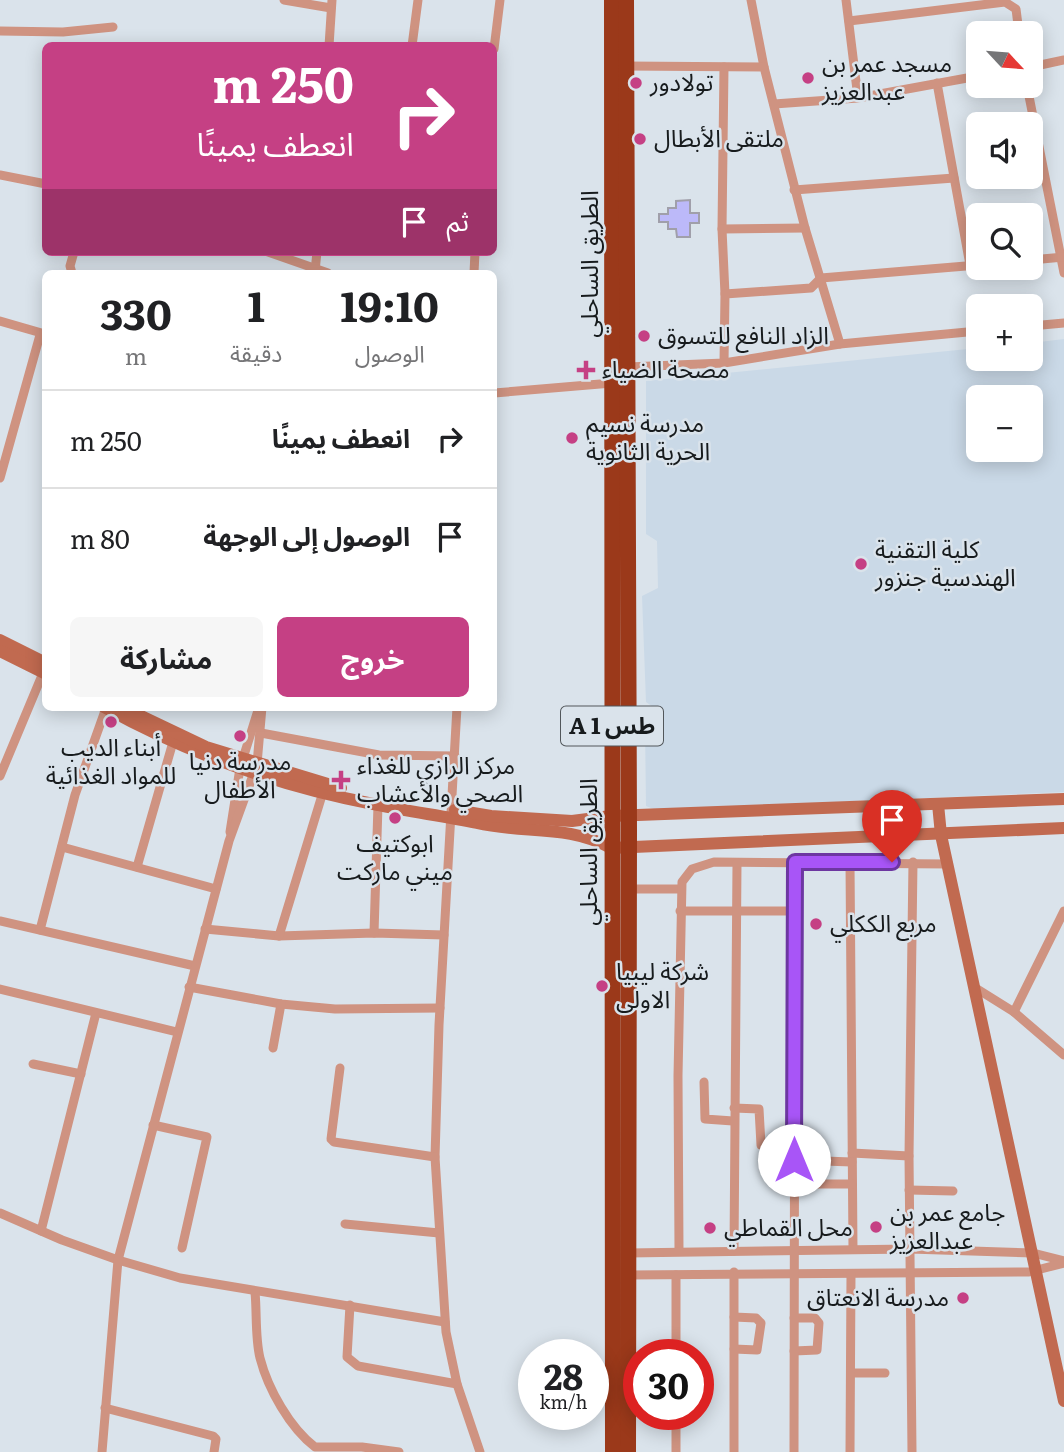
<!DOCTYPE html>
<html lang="ar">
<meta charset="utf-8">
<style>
body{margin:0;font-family:Literata,"Noto Sans Arabic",serif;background:#f6f6f6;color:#202124;direction:rtl;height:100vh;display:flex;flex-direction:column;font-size:26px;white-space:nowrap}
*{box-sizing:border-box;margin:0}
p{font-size:23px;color:#757577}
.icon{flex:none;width:38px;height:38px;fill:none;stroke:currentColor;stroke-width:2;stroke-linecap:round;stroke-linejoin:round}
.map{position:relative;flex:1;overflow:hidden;direction:ltr}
.side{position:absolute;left:42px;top:270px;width:455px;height:441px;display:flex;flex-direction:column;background:#fff;border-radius:10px;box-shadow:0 4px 18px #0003;direction:rtl}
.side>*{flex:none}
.guide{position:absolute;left:42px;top:42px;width:455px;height:214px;border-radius:10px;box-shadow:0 4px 18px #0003;direction:rtl;background:#c54084;color:#fff;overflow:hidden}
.needle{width:46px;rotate:116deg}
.controls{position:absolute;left:966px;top:21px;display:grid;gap:14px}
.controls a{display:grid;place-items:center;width:77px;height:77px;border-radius:10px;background:#fff;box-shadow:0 4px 18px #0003;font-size:35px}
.speed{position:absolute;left:518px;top:1339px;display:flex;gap:14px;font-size:35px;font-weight:700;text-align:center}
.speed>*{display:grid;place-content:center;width:91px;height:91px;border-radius:50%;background:#fff;box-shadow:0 4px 18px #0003;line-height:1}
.speed small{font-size:18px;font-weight:400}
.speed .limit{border:10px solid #d22;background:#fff;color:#111}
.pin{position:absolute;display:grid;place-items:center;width:60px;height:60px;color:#fff;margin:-72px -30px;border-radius:50% 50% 50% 0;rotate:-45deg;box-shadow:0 0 7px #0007}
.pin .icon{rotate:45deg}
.me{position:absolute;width:77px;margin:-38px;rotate:0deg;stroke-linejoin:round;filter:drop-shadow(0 0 5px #0008)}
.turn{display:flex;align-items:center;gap:24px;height:147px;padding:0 28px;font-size:32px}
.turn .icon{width:91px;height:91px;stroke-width:2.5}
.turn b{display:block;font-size:49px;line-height:60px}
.then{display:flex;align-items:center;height:66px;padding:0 28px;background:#0003;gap:14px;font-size:26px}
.eta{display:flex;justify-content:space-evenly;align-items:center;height:119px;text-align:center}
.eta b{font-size:42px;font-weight:700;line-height:49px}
.button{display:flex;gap:14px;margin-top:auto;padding:14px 28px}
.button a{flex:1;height:80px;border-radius:10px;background:#c54084;color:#fff;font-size:28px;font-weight:700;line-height:80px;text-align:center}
.button a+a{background:#f6f6f6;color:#202124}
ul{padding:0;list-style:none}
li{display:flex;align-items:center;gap:21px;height:98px;padding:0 28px;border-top:2px solid #e0e0e0}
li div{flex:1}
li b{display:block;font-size:26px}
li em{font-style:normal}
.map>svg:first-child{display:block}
.built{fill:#cad9e7;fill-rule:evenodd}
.building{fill:#bcb9f9;stroke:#a09faa;stroke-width:2}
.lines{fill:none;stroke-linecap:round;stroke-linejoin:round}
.street{stroke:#cf9381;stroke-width:9}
.secondary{stroke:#c16a50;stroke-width:12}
.highway{stroke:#9b391a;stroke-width:16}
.route-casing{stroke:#6d37a1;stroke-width:18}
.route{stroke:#a855f7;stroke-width:12}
.poi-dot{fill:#c54084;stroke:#dae3eb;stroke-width:2.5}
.labels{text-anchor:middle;stroke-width:5;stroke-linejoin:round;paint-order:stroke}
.shield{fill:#dae3eb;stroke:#52575b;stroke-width:2}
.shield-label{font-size:23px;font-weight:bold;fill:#171b1d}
.poi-label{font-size:24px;fill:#171b1d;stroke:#dae3eb;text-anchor:start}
.street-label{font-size:24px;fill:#171b1d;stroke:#dae3eb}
</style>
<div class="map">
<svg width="1064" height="1452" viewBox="0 0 1064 1452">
<rect width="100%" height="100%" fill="#dae3eb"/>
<path class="built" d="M1064 339V792L656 810 646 806 645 725 655 718 653 707 646 702 642 596 658 588 657 541 646 534V381L978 348V359H1031V343ZM978 397H1031V450H978Z"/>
<path class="building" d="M690 200V213H699V223H690V237H677L676 229H668V222H659V214H668V208H676V201Z"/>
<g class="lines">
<g class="street">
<path d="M284 0 331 8"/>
<path d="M751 0 764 67"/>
<path d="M846 0 858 98"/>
<path d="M849 21 1005 2 1016 9 1019 33"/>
<path d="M0 31 63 32 113 27"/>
<path d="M329 46 332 0"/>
<path d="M412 46 418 0"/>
<path d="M494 49 500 0"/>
<path d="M625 66 764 67 805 228 840 344"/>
<path d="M724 67 722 229 725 294"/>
<path d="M1031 67 1064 60"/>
<path d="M937 83 970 265"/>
<path d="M1027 86 1064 273"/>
<path d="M774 104 858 98 978 76"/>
<path d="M0 175 46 184"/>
<path d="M794 190 954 178"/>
<path d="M722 229 805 228"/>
<path d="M268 252 328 273"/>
<path d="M1031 260 1064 257"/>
<path d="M315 271 317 252"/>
<path d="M72 273 70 266 74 252"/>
<path d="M474 273 475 252"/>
<path d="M0 321 45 334"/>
<path d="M1031 326 1064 323"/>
<path d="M724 363 725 294 811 288 821 278 978 265"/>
<path d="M628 367 724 363 840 344 978 331"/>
<path d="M494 393 612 383"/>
<path d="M0 478 40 335"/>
<path d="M457 707 439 1025 435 1157 446 1332 457 1384 480 1452"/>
<path d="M261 733 379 755 455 756"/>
<path d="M0 776 43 673"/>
<path d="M230 832 240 768 259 707"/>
<path d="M62 847 216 889"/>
<path d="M850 863 853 1249"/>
<path d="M137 867 173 742"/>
<path d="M629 889H681"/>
<path d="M680 911H795"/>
<path d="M0 921 195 966"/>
<path d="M205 929 279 936 374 933 444 935"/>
<path d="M40 930 75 795 106 708"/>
<path d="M374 933 378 805"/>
<path d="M279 936 323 792"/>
<path d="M189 987 281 1004 335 1009 440 1008"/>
<path d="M974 987 1014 1012 1064 1055"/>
<path d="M0 989 177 1032"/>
<path d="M1014 1012 1064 911"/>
<path d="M273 1048 281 1004"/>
<path d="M33 1064 81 1074"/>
<path d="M340 1068 331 1139 334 1142 435 1157"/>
<path d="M704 1082 705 1119 733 1121"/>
<path d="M734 1108 759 1109 761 1145H773"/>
<path d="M153 1125 207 1137 182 1248"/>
<path d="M852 1153 909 1156"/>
<path d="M795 1160 852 1162"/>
<path d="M795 1184H852"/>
<path d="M909 1190 953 1191"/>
<path d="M0 1213 62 1240 118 1260 180 1278 445 1322"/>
<path d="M345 1224 439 1233"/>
<path d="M41 1231 96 1013"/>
<path d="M679 1251 678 1076 682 882 692 869 714 862 948 864"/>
<path d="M734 1251 737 863"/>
<path d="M628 1253 910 1249 1033 1253 1064 1261"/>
<path d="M628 1275 1029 1272 1064 1263"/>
<path d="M676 1275V1354"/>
<path d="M255 1292C257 1313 255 1338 260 1358 268 1389 290 1428 315 1447H362L399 1452"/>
<path d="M350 1305 347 1357 358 1366 457 1384"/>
<path d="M794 1318H815L819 1323 817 1350 794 1351"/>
<path d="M734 1349 757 1350 761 1323 756 1318 734 1317"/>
<path d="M851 1373H885"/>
<path d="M105 1408 213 1436 216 1439 214 1452"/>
<path d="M676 1414V1452"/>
<path d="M102 1452 118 1260 229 841 257 764 262 707"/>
<path d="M734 1452V1272"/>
<path d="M794 1452 795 862"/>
<path d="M850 1452 851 1274"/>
<path d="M912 1452 909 1156 913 862"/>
</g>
<g class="secondary">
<path d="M0 640 46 663"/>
<path d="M0 651 46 674"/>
<path d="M104 707C189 754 282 787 378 805 411 812 444 816 477 823 523 834 568 824 611 848L1064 828"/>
<path d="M122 707 206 747 341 788"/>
<path d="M938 804 941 835 1064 1401"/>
<path d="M455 810 491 816 572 821 611 816 1064 799"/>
</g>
<g class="highway">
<path d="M612 0 613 1452"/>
<path d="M626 0 629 830 628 1452"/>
</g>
</g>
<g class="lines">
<g class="route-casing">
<path id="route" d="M794 1160 795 862H892"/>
</g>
<use href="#route" class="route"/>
</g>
<g class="poi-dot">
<circle cx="808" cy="78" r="7"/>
<circle cx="636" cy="83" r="7"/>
<circle cx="640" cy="139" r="7"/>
<circle cx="644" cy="336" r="7"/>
<path d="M582.5 359.5h7v7h7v7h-7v7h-7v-7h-7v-7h7z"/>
<circle cx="572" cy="438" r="7"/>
<circle cx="861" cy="564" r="7"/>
<circle cx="111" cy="722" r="7"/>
<circle cx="240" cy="736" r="7"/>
<path d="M337.5 769.5h7v7h7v7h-7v7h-7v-7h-7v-7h7z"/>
<circle cx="395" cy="818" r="7"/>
<circle cx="816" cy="924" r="7"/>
<circle cx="602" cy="986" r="7"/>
<circle cx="876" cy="1227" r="7"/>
<circle cx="710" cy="1228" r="7"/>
<circle cx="963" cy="1298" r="7"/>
</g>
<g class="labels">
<rect class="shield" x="561" y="706.5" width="102" height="39" rx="5"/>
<g class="shield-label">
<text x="612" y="734">A 1 طس</text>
</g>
<g class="poi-label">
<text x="822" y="72">مسجد عمر بن<tspan x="822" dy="28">عبدالعزيز</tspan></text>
<text x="650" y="91">تولادور</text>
<text x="654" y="147">ملتقى الأبطال</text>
<text x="658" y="344">الزاد النافع للتسوق</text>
<text x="602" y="378">مصحة الضياء</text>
<text x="586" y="432">مدرسة نسيم<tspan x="586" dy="28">الحرية الثانوية</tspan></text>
<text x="875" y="558">كلية التقنية<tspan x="875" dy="28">الهندسية جنزور</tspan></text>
<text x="111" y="756" text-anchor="middle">أبناء الديب<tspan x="111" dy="28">للمواد الغذائية</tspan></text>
<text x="240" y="770" text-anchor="middle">مدرسة دنيا<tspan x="240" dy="28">الأطفال</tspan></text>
<text x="357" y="774">مركز الرازي للغذاء<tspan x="357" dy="28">الصحي والأعشاب</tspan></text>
<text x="395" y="852" text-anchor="middle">ابوكتيف<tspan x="395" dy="28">ميني ماركت</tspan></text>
<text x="830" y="932">مربع الككلي</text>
<text x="616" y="980">شركة ليبيا<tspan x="616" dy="28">الاولى</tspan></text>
<text x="890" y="1221">جامع عمر بن<tspan x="890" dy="28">عبدالعزيز</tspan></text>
<text x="724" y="1236">محل القماطي</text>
<text x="949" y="1306" text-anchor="end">مدرسة الانعتاق</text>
</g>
<g class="street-label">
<text transform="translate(590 264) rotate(-90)" y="8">الطريق الساحلي</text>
<text transform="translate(589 852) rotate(-90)" y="8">الطريق الساحلي</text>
</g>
</g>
</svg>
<div class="controls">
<a><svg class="needle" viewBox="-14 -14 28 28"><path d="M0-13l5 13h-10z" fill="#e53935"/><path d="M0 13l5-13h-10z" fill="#757577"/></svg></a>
<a><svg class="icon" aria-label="sound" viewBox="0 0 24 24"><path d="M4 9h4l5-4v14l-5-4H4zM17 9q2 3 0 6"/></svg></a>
<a><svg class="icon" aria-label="search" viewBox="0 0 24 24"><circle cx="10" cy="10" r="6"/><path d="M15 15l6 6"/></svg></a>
<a>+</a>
<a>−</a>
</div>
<div class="speed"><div>28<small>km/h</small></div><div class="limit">30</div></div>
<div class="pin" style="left:892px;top:862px;background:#d93025"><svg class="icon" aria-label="arrive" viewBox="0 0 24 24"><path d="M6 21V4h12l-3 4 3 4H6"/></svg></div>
<svg class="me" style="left:794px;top:1160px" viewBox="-20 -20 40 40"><circle r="19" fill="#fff"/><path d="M0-13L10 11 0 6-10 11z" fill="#a855f7"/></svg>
<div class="guide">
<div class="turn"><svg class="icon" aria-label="right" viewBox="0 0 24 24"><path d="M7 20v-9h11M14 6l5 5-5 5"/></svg><div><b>250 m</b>انعطف يمينًا</div></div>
<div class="then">ثم<svg class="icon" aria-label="arrive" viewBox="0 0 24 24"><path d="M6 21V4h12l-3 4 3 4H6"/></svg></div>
</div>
<section class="side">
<div class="eta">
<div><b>19:10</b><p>الوصول</p></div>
<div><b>1</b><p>دقيقة</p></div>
<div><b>330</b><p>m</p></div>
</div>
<ul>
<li><svg class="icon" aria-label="right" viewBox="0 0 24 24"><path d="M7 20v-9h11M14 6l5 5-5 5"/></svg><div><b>انعطف يمينًا</b></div><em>250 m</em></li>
<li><svg class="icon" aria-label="arrive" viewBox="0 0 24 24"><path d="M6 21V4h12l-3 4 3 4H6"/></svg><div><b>الوصول إلى الوجهة</b></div><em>80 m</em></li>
</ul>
<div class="button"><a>خروج</a><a>مشاركة</a></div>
</section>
</div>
